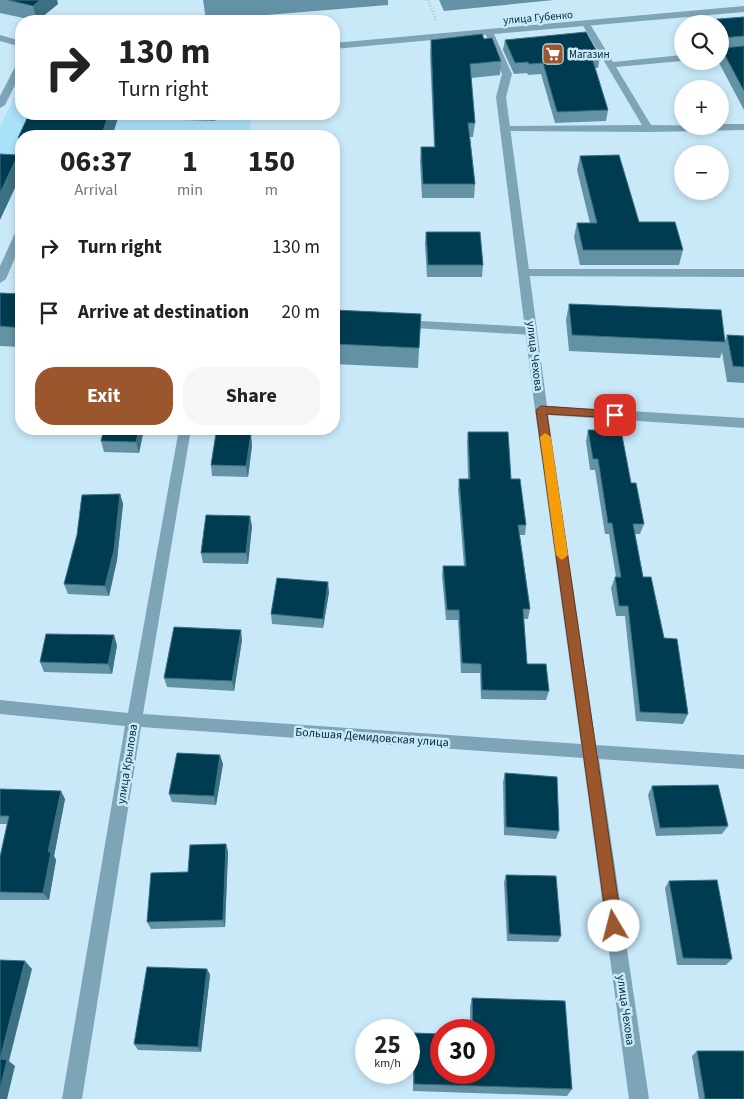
<!DOCTYPE html>
<meta charset="utf-8">
<style>
body{margin:0;font-family:"Source Sans 3",sans-serif;background:#f6f6f6;color:#222;height:100vh;display:flex;flex-direction:column;font-size:19px;white-space:nowrap}
*{box-sizing:border-box;margin:0}
p{font-size:16px;color:#767676}
.icon{flex:none;width:28px;height:28px;fill:none;stroke:currentColor;stroke-width:2;stroke-linecap:round;stroke-linejoin:round}
.map{position:relative;flex:1;overflow:hidden}
.details{position:absolute;left:15px;top:130px;width:325px;height:305px;display:flex;flex-direction:column;background:#fff;border-radius:20px;box-shadow:0 2px 8px #0003}
.details>*{flex:none}
.guide{position:absolute;left:15px;top:15px;width:325px;height:105px;border-radius:20px;box-shadow:0 2px 8px #0003;background:#fff;color:#222;overflow:hidden}
.fabs{position:absolute;left:674px;top:15px;display:grid;gap:10px}
.fabs a{display:grid;place-items:center;width:55px;height:55px;border-radius:50%;background:#fff;box-shadow:0 2px 8px #0003;font-size:25px}
.speed{position:absolute;left:355px;top:1019px;display:flex;gap:10px;font-size:25px;font-weight:700;text-align:center}
.speed>*{display:grid;place-content:center;width:65px;height:65px;border-radius:50%;background:#fff;box-shadow:0 2px 8px #0003;line-height:1}
.speed small{font-size:12px;font-weight:400}
.speed .limit{border:8px solid #d22;background:#fff;color:#111}
.pin{position:absolute;display:grid;place-items:center;width:42px;height:42px;color:#fff;margin:-21px;border-radius:10px;box-shadow:0 2px 8px #0006}
.me{position:absolute;width:55px;margin:-28px;rotate:352deg;stroke-linejoin:round;filter:drop-shadow(0 0 4px #0008)}
.turn{display:flex;align-items:center;gap:18px;height:105px;padding:0 20px;font-size:22px}
.turn .icon{width:65px;height:65px;stroke-width:2.5}
.turn b{display:block;font-size:35px;line-height:42px}
.eta{display:flex;justify-content:space-evenly;align-items:center;height:85px;text-align:center}
.eta b{font-size:30px;font-weight:700;line-height:35px}
.primary-button{display:flex;gap:10px;margin-top:auto;padding:10px 20px}
.primary-button a{flex:1;height:58px;border-radius:20px;background:#9c562d;color:#fff;font-size:20px;font-weight:700;line-height:58px;text-align:center}
.primary-button a+a{background:#f6f6f6;color:#222}
ul{padding:0;list-style:none}
li{display:flex;align-items:center;gap:15px;height:65px;padding:0 20px}
li div{flex:1}
li b{display:block;font-size:19px}
li em{font-style:normal}
.map>svg:first-child{display:block}
.built{fill:#aae1fb}
.lines{fill:none;stroke-linecap:round;stroke-linejoin:round}
.path{stroke:#87aab9;stroke-width:2.5;stroke-dasharray:0.5 2.5;stroke-linecap:butt}
.service{fill:#7da4b7;fill-rule:evenodd}
.minor{fill:#7da4b7;fill-rule:evenodd}
.wall{fill:#6492a5}
.shaded-wall{fill:#3c7083}
.building{fill:#003c51;stroke:#3c7083}
.route{fill:#9c562d;stroke:#65381d}
.slow{fill:#f59e0b}
.labels{text-anchor:middle;stroke-width:5;stroke-linejoin:round;paint-order:stroke}
.far-street-label{font-size:11px;fill:#002837;stroke:#c9e9f9}
.far-poi-label{font-size:11px;fill:#002837;stroke:#c9e9f9;text-anchor:start}
.street-label{font-size:12px;fill:#002837;stroke:#c9e9f9}
</style>
<div class="map">
<svg width="744" height="1099" viewBox="0 0 744 1099">
<rect width="100%" height="100%" fill="#c9e9f9"/>
<path class="built" d="M21 84V114H253L248 136H21V161L0 160V127Z"/>
<g class="lines">
<path class="path" d="M428 0 436 20"/>
<g class="service">
<path d="M586 21 590 24 613 62 682 55V61L616 67 651 125 720 126V124H744V130L649 132 502 131V127L505 126 642 125 582 24Z"/>
<path d="M21 228V243L6 279 0 283V266L16 231Z"/>
<path d="M524 269H744V277L520 276 518 273Z"/>
<path d="M402 320 531 327 537 331 531 335 398 327 396 324 398 321Z"/>
</g>
<g class="minor">
<path d="M744 6V12L494 34 512 74 506 97 547 406 744 418V428L548 415 596 745 744 755V769L599 759 649 1099H629L583 758 141 727 82 1099H62L125 726 0 714V700L128 713 179 429H191L143 714 581 744 535 410 496 97 502 74 486 35 334 49V43Z"/>
<path d="M0 35 21 41V47L0 41Z"/>
<path d="M21 62V73L5 105 0 108V96L16 65Z"/>
</g>
</g>
<g class="wall">
<path d="M0 0H57L58 4 37 21 0 13Z"/>
<path d="M203 0H388V5L206 20Z"/>
<path d="M439 0H554L444 11Z"/>
<path d="M744 17V110L718 61H720V24H706V20Z"/>
<path d="M484 39 501 61 500 75 471 78 475 123 473 137H470L475 184 474 198H422L420 161 421 147H434L430 54 431 40Z"/>
<path d="M505 40 600 57 598 68H595L608 110 606 121 555 123 541 74 528 75 527 73 514 74 503 50Z"/>
<path d="M29 114H217L215 121 118 118 112 136H21V148L18 138Z"/>
<path d="M580 156 639 222 683 250 679 265H580L574 237 577 223H590L577 170Z"/>
<path d="M426 232 483 265 482 277H427L425 243Z"/>
<path d="M0 293 21 294V347L0 346Z"/>
<path d="M569 304 725 341 727 335 744 336V383L727 382 722 352 720 358 569 351 566 320Z"/>
<path d="M334 310 421 314 418 368 334 364Z"/>
<path d="M104 429H144L139 453 104 452 101 441Z"/>
<path d="M588 430 631 483 644 524 640 534H635L643 577 688 714 683 724 636 721 625 616H616L611 588 615 577H616L609 534H605L595 470H590L586 441Z"/>
<path d="M468 432 511 479 526 525 525 535H520L530 609 528 619H523L527 664 549 691 546 700 481 699 480 673H461L458 620H446L442 576 443 566H464L458 490 459 479H468L467 442Z"/>
<path d="M252 445 248 477 212 476 211 465Z"/>
<path d="M120 494 123 504 117 560 109 596 68 594 64 584Z"/>
<path d="M252 526 248 564 203 563 201 553Z"/>
<path d="M329 592 323 628 272 624 271 614Z"/>
<path d="M242 640 234 691 167 687 164 678Z"/>
<path d="M117 645 112 674 44 672 40 662Z"/>
<path d="M223 764 216 805 172 802 169 794Z"/>
<path d="M505 773 559 831 556 839 504 835 503 782Z"/>
<path d="M652 786 728 826 722 834 656 836 648 795Z"/>
<path d="M0 789 65 799 54 856 56 860 49 900H0V857L7 824H0Z"/>
<path d="M226 844 228 852 225 927 151 929 147 922 188 872Z"/>
<path d="M506 875 561 936 558 942 507 941 504 882Z"/>
<path d="M669 881 732 959 726 965H677L665 888Z"/>
<path d="M207 969 210 975 201 1052 138 1050 134 1044Z"/>
<path d="M472 998 572 1089 567 1096 413 1091V1041L414 1033 441 1072 484 1030H470V1007Z"/>
<path d="M697 1051 744 1099H699L692 1056Z"/>
</g>
<g class="shaded-wall">
<path d="M40 0H57L58 4 37 21 33 6Z"/>
<path d="M109 114H117L118 118 112 136H101Z"/>
<path d="M214 114H217L215 121Z"/>
<path d="M18 155 21 165V175L0 220V193Z"/>
<path d="M139 429H144L139 453 136 442Z"/>
<path d="M251 434 252 445 248 477 246 466Z"/>
<path d="M120 494 123 504 117 560 109 596 105 586Z"/>
<path d="M250 516 252 526 248 564 246 553Z"/>
<path d="M328 582 329 592 323 628V619Z"/>
<path d="M241 630 242 640 234 691 232 681Z"/>
<path d="M114 635 117 645 112 674 108 664Z"/>
<path d="M220 755 223 764 216 805 214 796Z"/>
<path d="M61 791 65 799 54 856 56 860 49 900 43 893 48 852Z"/>
<path d="M226 844 228 852 225 927 223 920Z"/>
<path d="M25 961 32 969 9 1061 15 1066 7 1099H0V1059Z"/>
<path d="M207 969 210 975 201 1052 198 1047Z"/>
</g>
<g class="building">
<path d="M8 0H40L33 6Z"/>
<path d="M744 17V36L722 38 721 46 723 48 744 46V91L720 46V24H708L706 20Z"/>
<path d="M586 32 600 57 592 58 608 110 557 112 543 63 529 64 528 62 515 63 505 40Z"/>
<path d="M482 34 484 39 492 38 501 61 470 64 475 123H468L475 184H423L421 147H435L431 40Z"/>
<path d="M29 114H109L101 136H21V139L18 138Z"/>
<path d="M0 154 18 155 0 193Z"/>
<path d="M619 155 639 222H675L683 250H583L577 223H597L580 156Z"/>
<path d="M426 232H480L483 265H428Z"/>
<path d="M0 293 21 294V328L0 326Z"/>
<path d="M569 304 721 310 725 342 572 335Z"/>
<path d="M334 310 421 314 419 348 334 344Z"/>
<path d="M727 335 744 336V367L733 366Z"/>
<path d="M104 429H139L136 442 101 441Z"/>
<path d="M588 430H621L631 483H636L644 524H633L643 577H651L664 638 677 639 688 714 640 712 628 606H619L615 577H621L612 523H608L598 459H593Z"/>
<path d="M468 432H508L511 479H520L526 525H518L530 609H523L527 664H546L549 691 482 690 481 664 462 663 459 610H447L443 566H466L459 479H470Z"/>
<path d="M216 433 251 434 246 466 211 465Z"/>
<path d="M120 494 114 550 105 586 64 584 77 535 82 495Z"/>
<path d="M206 515 250 516 246 553H201Z"/>
<path d="M277 578 328 582 323 619 271 614Z"/>
<path d="M174 627 241 630 232 681 164 678Z"/>
<path d="M46 634 114 635 108 664 40 662Z"/>
<path d="M177 753 220 755 214 796 169 794Z"/>
<path d="M505 773 557 777 559 831 506 827Z"/>
<path d="M718 785 728 826 660 828 652 786Z"/>
<path d="M0 789 61 791 48 852H51L43 893 0 892V857L9 816H0Z"/>
<path d="M226 844 223 920 147 922 151 873 188 872 190 845Z"/>
<path d="M506 875 556 876 561 936 509 934Z"/>
<path d="M717 880 732 959 683 958 669 881Z"/>
<path d="M0 960 25 961 0 1059 7 1060 0 1089Z"/>
<path d="M147 967 207 969 198 1047 134 1044Z"/>
<path d="M472 998 565 1001 572 1089 414 1084V1033L441 1034V1072H484V1030H473Z"/>
<path d="M697 1051H744V1099H705Z"/>
</g>
<path class="route" d="M541 406 615 411 620 415 615 418 547 414 622 926 619 931 614 933 609 931 607 926 536 410Z"/>
<path class="slow" d="M545 433 551 437 568 555 562 560 556 555 540 437Z"/>
<defs>
<g id="supermarket-square" transform="scale(1.125)"><rect x="-9" y="-9" width="18" height="18" rx="4" fill="#9c562d" stroke="#c9e9f9"/><path d="M-6-5.5h2.5l.6 2H6L4.5 2H-2.5L-4.4-4H-6ZM-1.5 3.2a1.3 1.3 0 1 0 .1 0ZM3 3.2a1.3 1.3 0 1 0 .1 0Z" fill="#fff"/></g>
</defs>
<g fill-rule="evenodd">
<use href="#supermarket-square" x="553" y="54"/>
</g>
<g class="labels">
<g class="far-street-label">
<text transform="translate(538 17) rotate(-5)" y="4">улица Губенко</text>
</g>
<g class="far-poi-label">
<text x="569" y="58">Магазин</text>
</g>
<g class="street-label">
<text transform="translate(535 356) rotate(83)" y="4">улица Чехова</text>
<text transform="translate(372 737) rotate(4)" y="4">Большая Демидовская улица</text>
<text transform="translate(127 764) rotate(-81)" y="4">улица Крылова</text>
<text transform="translate(626 1010) rotate(82)" y="4">улица Чехова</text>
</g>
</g>
</svg>
<div class="fabs">
<a><svg class="icon" aria-label="search" viewBox="0 0 24 24"><circle cx="10" cy="10" r="6"/><path d="M15 15l6 6"/></svg></a>
<a>+</a>
<a>−</a>
</div>
<div class="speed"><div>25<small>km/h</small></div><div class="limit">30</div></div>
<div class="pin" style="left:615px;top:415px;background:#d93025"><svg class="icon" aria-label="arrive" viewBox="0 0 24 24"><path d="M6 21V4h12l-3 4 3 4H6"/></svg></div>
<svg class="me" style="left:614px;top:926px" viewBox="-20 -20 40 40"><circle r="19" fill="#fff"/><path d="M0-13L10 11 0 6-10 11z" fill="#9c562d"/></svg>
<div class="guide">
<div class="turn"><svg class="icon" aria-label="right" viewBox="0 0 24 24"><path d="M7 20v-9h11M14 6l5 5-5 5"/></svg><div><b>130 m</b>Turn right</div></div>
</div>
<section class="details">
<div class="eta">
<div><b>06:37</b><p>Arrival</p></div>
<div><b>1</b><p>min</p></div>
<div><b>150</b><p>m</p></div>
</div>
<ul>
<li><svg class="icon" aria-label="right" viewBox="0 0 24 24"><path d="M7 20v-9h11M14 6l5 5-5 5"/></svg><div><b>Turn right</b></div><em>130 m</em></li>
<li><svg class="icon" aria-label="arrive" viewBox="0 0 24 24"><path d="M6 21V4h12l-3 4 3 4H6"/></svg><div><b>Arrive at destination</b></div><em>20 m</em></li>
</ul>
<div class="primary-button"><a>Exit</a><a>Share</a></div>
</section>
</div>
